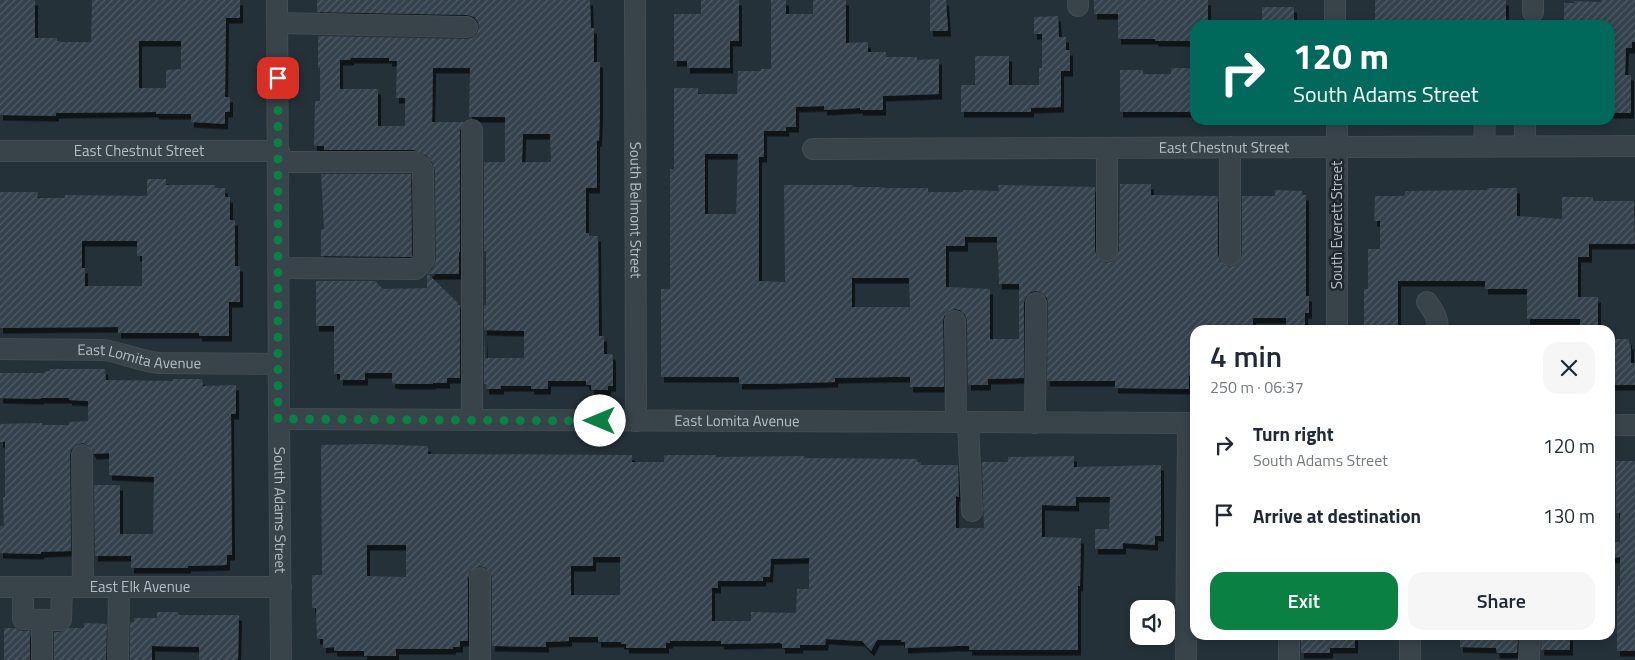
<!DOCTYPE html>
<meta charset="utf-8">
<style>
body{margin:0;font-family:"Titillium Web",sans-serif;background:#f6f6f7;color:#1f2937;height:100vh;display:flex;flex-direction:column;font-size:19px;white-space:nowrap}
*{box-sizing:border-box;margin:0}
p{font-size:16px;color:#747a83}
.icon{flex:none;width:28px;height:28px;fill:none;stroke:currentColor;stroke-width:2;stroke-linecap:round;stroke-linejoin:round}
.map{position:relative;flex:1;overflow:hidden}
.side{position:absolute;left:1190px;top:325px;width:425px;height:315px;display:flex;flex-direction:column;background:#fff;border-radius:15px;box-shadow:0 2px 8px #0003}
.side>*{flex:none}
.banner{position:absolute;left:1190px;top:20px;width:425px;height:105px;border-radius:15px;box-shadow:0 2px 8px #0003;background:#00695c;color:#fff;overflow:hidden}
.fabs{position:absolute;left:1130px;top:600px;display:grid;gap:10px}
.fabs a{display:grid;place-items:center;width:45px;height:45px;border-radius:10px;background:#fff;box-shadow:0 2px 8px #0003;font-size:25px}
.pin{position:absolute;display:grid;place-items:center;width:42px;height:42px;color:#fff;margin:-21px;border-radius:10px;box-shadow:0 2px 8px #0006}
.me{position:absolute;width:55px;margin:-28px;rotate:270deg;stroke-linejoin:round;filter:drop-shadow(0 0 4px #0008)}
.turn{display:flex;align-items:center;gap:18px;height:105px;padding:0 20px;font-size:22px}
.turn .icon{width:65px;height:65px;stroke-width:2.5}
.turn b{display:block;font-size:35px;line-height:42px}
.round{display:grid;place-items:center;flex:none;width:52px;height:52px;border-radius:15px;background:#f6f6f7}
.head{display:flex;align-items:center;justify-content:space-between;height:85px;padding:0 20px}
h1{font-size:30px;font-weight:600;line-height:38px}
.primary-button{display:flex;gap:10px;margin-top:auto;padding:10px 20px}
.primary-button a{flex:1;height:58px;border-radius:15px;background:#0b8043;color:#fff;font-size:20px;font-weight:600;line-height:58px;text-align:center}
.primary-button a+a{background:#f6f6f7;color:#1f2937}
ul{padding:0;list-style:none}
li{display:flex;align-items:center;gap:15px;height:70px;padding:0 20px}
li div{flex:1}
li b{display:block;font-size:19px}
li em{font-style:normal}
.map>svg:first-child{display:block}
.building{fill:url(#building-hatch);fill-rule:evenodd;filter:url(#shadow)}
.lines{fill:none;stroke-linecap:round;stroke-linejoin:round}
.minor-casing{stroke:#424c52;stroke-width:22}
.minor{stroke:#38434a;stroke-width:20}
.route{stroke:#0b8043;stroke-width:9;stroke-dasharray:0 16.2}
.labels{text-anchor:middle;stroke-width:5;stroke-linejoin:round;paint-order:stroke}
.street-label{font-size:15px;fill:#b4bec5;stroke:#1e282e}
</style>
<div class="map">
<svg width="1635" height="660" viewBox="0 0 1635 660">
<defs>
<pattern id="building-hatch" width="6" height="6" patternUnits="userSpaceOnUse" patternTransform="scale(1.25)"><rect width="6" height="6" fill="#34434d"/><path d="M-1 1l2-2M0 6l6-6M5 7l2-2" fill="none" stroke="#4f5c65"/></pattern>
<filter id="shadow"><feDropShadow dx="3" dy="5.5" stdDeviation="0" flood-color="#0009"/></filter>
</defs>
<rect width="100%" height="100%" fill="#253139"/>
<g class="building">
<path d="M0 0H35V38H57V41L63 42H91L92 0H240V17L239 18H226L225 97H230V112H225V124L191 122V114H156V112L56 113V116L0 115ZM139 41H181V69L166 70V88H139Z"/>
<path d="M317 0H590L591 28H594V62H600V114L599 141H597V188H586V233H589V236H598L599 336H604V354H612L613 357V386H608V390H591V385H586V381H548V389H531V386H501V389H486V384H484V333L485 358H524V331L484 330V305H486V251H484V162H505V117H469L470 68H433L432 122H464L460 130V252H459V274H428L458 303V305H460V378H447V383H433V384H398L392 383V373H365V380H340V374H334V326H316V281H375L383 289 427 288V274L433 268 436 260 435 171 432 162 427 156 414 150H324V146H314L315 101H320V68H318V36L467 39 472 38 477 34 479 27 478 22 474 17 467 15 317 12ZM351 58H389V61H397L396 98H405V126H378V89H340V60H351ZM523 134H550L551 162H522Z"/>
<path d="M701 0H739V41H730V68H687V61H674V14H701Z"/>
<path d="M771 0H786V14H813V0H846V43L868 42V52H886V57H917V60L939 59V94L883 96V110H860V108L824 110V106L796 107V127H786V131H764V157H759V281L785 282 784 185H853V187H883V188H928V192H963V190L999 191 998 185 1095 187V251L1097 256 1101 261 1107 263 1113 261 1117 256 1119 251 1120 184H1151V195L1218 196V255L1220 261 1225 265 1230 267 1236 265 1240 260 1242 255V196H1275V190L1302 191V195H1306V296H1309V313H1305V330H1286V318H1253V330H1195V376H1189V389L1115 388V381H1047L1048 303 1047 298 1042 293 1036 291 1031 292 1026 297 1024 302V378L988 379V385H968L967 320 965 315 960 310 955 309 949 311 944 316 943 321 944 387H910V377H890L835 378V382L767 384H739V377H661V289H670V169H674V88H698V94H737L738 71H761V69H771ZM705 154H738L736 214H705ZM965 237H997V250H998L999 284H1019V339H990V289L946 287V246H965ZM852 278H909L910 307H852Z"/>
<path d="M930 0H946L948 31H930Z"/>
<path d="M1094 0H1208V25H1195V41H1155V39H1118V14H1094Z"/>
<rect x="1375" y="0" width="131" height="25"/>
<path d="M1601 0H1635V42H1632V48H1626L1625 75H1631V113H1610V25H1564V3H1574V1L1601 2Z"/>
<rect x="1262" y="7" width="32" height="18"/>
<path d="M1058 16 1059 37H1066V50H1070V71H1061V107L1031 108V112H961V85H975V56H1009V85H1039V68H1042V34H1034V17Z"/>
<path d="M1171 68H1195V112H1120V70H1143V74H1171Z"/>
<path d="M321 174H411L412 256 411 257 321 256V229H324Z"/>
<path d="M147 179H166V185H215V188H225V197H230V220H235V266H240V302H229V336H199V333H118V327L0 328V192H38L37 198H65V195L147 196ZM82 241H137V256H142V286H85V268H82Z"/>
<path d="M1487 188H1517V216L1562 219V197H1593V201H1634L1635 244H1589V257H1578V297H1598V330H1580V319H1527V289H1485V281H1398V330H1364V289H1368V249H1380V221H1374L1375 196H1404L1406 191 1487 190Z"/>
<path d="M1610 339H1629V344H1631V363H1635V385H1612V378H1610Z"/>
<path d="M50 369H105L106 380 173 381V379H202L203 386 236 385V414H231L232 555H227V565L188 566V568H131V556H95L94 485H120V534H153L154 477 109 475V453L94 454 88 445 82 443 76 445 71 450 70 455 71 551 41 552V554L0 553V526H4L3 497H5V442H0V424L42 423V425H69V422L88 421V401L69 400V398H41V399L0 398V373H45V371H50Z"/>
<path d="M369 444 428 446V454L632 455V462H664V455H716V457L804 456V458L917 459V462H921V465H958L959 497 956 496V528H984L982 462H1008V457L1074 456V467L1161 465V536H1155V545L1123 543V549H1095V529H1109L1110 497H1076V506L1042 505V537L1081 538 1080 586H1078V650H969V646H956L905 648V642H901V640H877L871 651 862 641 826 639 825 645H800V648H782V644L780 643 721 644V641H670V643H666V648H626V644H621V642H598V637H569V641L546 642V647L492 646V578L490 573 486 568 480 566 475 568 470 572 468 578V641H460V647H453V649H396V656H364V651H334V647L323 648V639H317L316 608H312V575H322L321 445ZM367 545H406V577L367 576ZM593 557H620V595H571V566H593ZM809 558V589H797L796 613 751 612V621H712V588H718V581H763V577H770L771 559Z"/>
<path d="M1616 461H1635V651H1617V596L1618 586H1620V557L1610 558V543L1620 542V513H1616Z"/>
<path d="M157 612H178L179 615H239L238 660H199V647L152 646V660H130V622H134V618H157Z"/>
<path d="M84 623 107 624 106 660H54V632H61L70 628H84Z"/>
<path d="M4 628H15L22 631H30V660H4Z"/>
<path d="M1301 635H1355V648H1330V653H1301Z"/>
<path d="M1460 635H1518L1517 653H1497L1496 648 1460 647Z"/>
<path d="M1542 635H1570V650H1541Z"/>
</g>
<g class="lines">
<g class="minor-casing">
<g id="minor">
<path id="s1" d="M277 0 279 419 281 660"/>
<path id="s2" d="M635 0 636 421"/>
<path d="M1335 0V25"/>
<path d="M1078 6V0"/>
<path d="M1533 12V0"/>
<path d="M278 23 467 27"/>
<path d="M1337 120V330"/>
<path d="M472 130V420"/>
<path d="M1484 146 1485 120"/>
<path d="M1525 146V120"/>
<path d="M1107 148V251"/>
<path id="s3" d="M813 149 1635 146"/>
<path id="s4" d="M0 151H279"/>
<path d="M1230 255V147"/>
<path d="M278 268 416 269 424 260 423 171 421 166 414 162H279"/>
<path d="M1427 302C1434 312 1438 318 1438 330"/>
<path d="M955 321 956 422"/>
<path id="s5" d="M0 349 104 350C123 353 140 361 159 363L279 364"/>
<path id="s6" d="M279 419 1195 423"/>
<path d="M968 422 972 511"/>
<path d="M1035 423 1036 303"/>
<path d="M1610 425H1635"/>
<path d="M82 455 83 587"/>
<path id="s7" d="M0 587H281"/>
<path d="M23 587V619L42 620V660"/>
<path d="M42 620H61L62 587"/>
<path d="M1289 635V660"/>
<path d="M1410 635V660"/>
<path d="M118 660 119 587"/>
<path d="M480 660V578"/>
<path d="M1186 660 1188 423"/>
<path d="M1529 660 1530 635"/>
</g>
</g>
<use href="#minor" class="minor"/>
</g>
<g class="lines">
<path class="route" d="M278 78V419L600 421"/>
</g>
<g class="labels">
<g class="street-label">
<text dy="5" stroke="none"><textPath href="#s3" startOffset="411">East Chestnut Street</textPath></text>
<text dy="5" stroke="none"><textPath href="#s4" startOffset="139">East Chestnut Street</textPath></text>
<text dy="5" stroke="none"><textPath href="#s2" startOffset="210">South Belmont Street</textPath></text>
<text transform="translate(1337 225) rotate(-90)" y="5">South Everett Street</text>
<text dy="5" stroke="none"><textPath href="#s5" startOffset="140">East Lomita Avenue</textPath></text>
<text dy="5" stroke="none"><textPath href="#s6" startOffset="458">East Lomita Avenue</textPath></text>
<text dy="5" stroke="none"><textPath href="#s1" startOffset="510">South Adams Street</textPath></text>
<text dy="5" stroke="none"><textPath href="#s7" startOffset="140">East Elk Avenue</textPath></text>
</g>
</g>
</svg>
<div class="fabs">
<a><svg class="icon" aria-label="sound" viewBox="0 0 24 24"><path d="M4 9h4l5-4v14l-5-4H4zM17 9q2 3 0 6"/></svg></a>
</div>
<div class="pin" style="left:278px;top:78px;background:#d93025"><svg class="icon" aria-label="arrive" viewBox="0 0 24 24"><path d="M6 21V4h12l-3 4 3 4H6"/></svg></div>
<svg class="me" style="left:600px;top:421px" viewBox="-20 -20 40 40"><circle r="19" fill="#fff"/><path d="M0-13L10 11 0 6-10 11z" fill="#0b8043"/></svg>
<div class="banner">
<div class="turn"><svg class="icon" aria-label="right" viewBox="0 0 24 24"><path d="M7 20v-9h11M14 6l5 5-5 5"/></svg><div><b>120 m</b>South Adams Street</div></div>
</div>
<section class="side">
<div class="head"><div><h1>4 min</h1><p>250 m · 06:37</p></div><a class="round"><svg class="icon" aria-label="close" viewBox="0 0 24 24"><path d="M6 6l12 12M18 6L6 18"/></svg></a></div>
<ul>
<li><svg class="icon" aria-label="right" viewBox="0 0 24 24"><path d="M7 20v-9h11M14 6l5 5-5 5"/></svg><div><b>Turn right</b><p>South Adams Street</p></div><em>120 m</em></li>
<li><svg class="icon" aria-label="arrive" viewBox="0 0 24 24"><path d="M6 21V4h12l-3 4 3 4H6"/></svg><div><b>Arrive at destination</b></div><em>130 m</em></li>
</ul>
<div class="primary-button"><a>Exit</a><a>Share</a></div>
</section>
</div>
